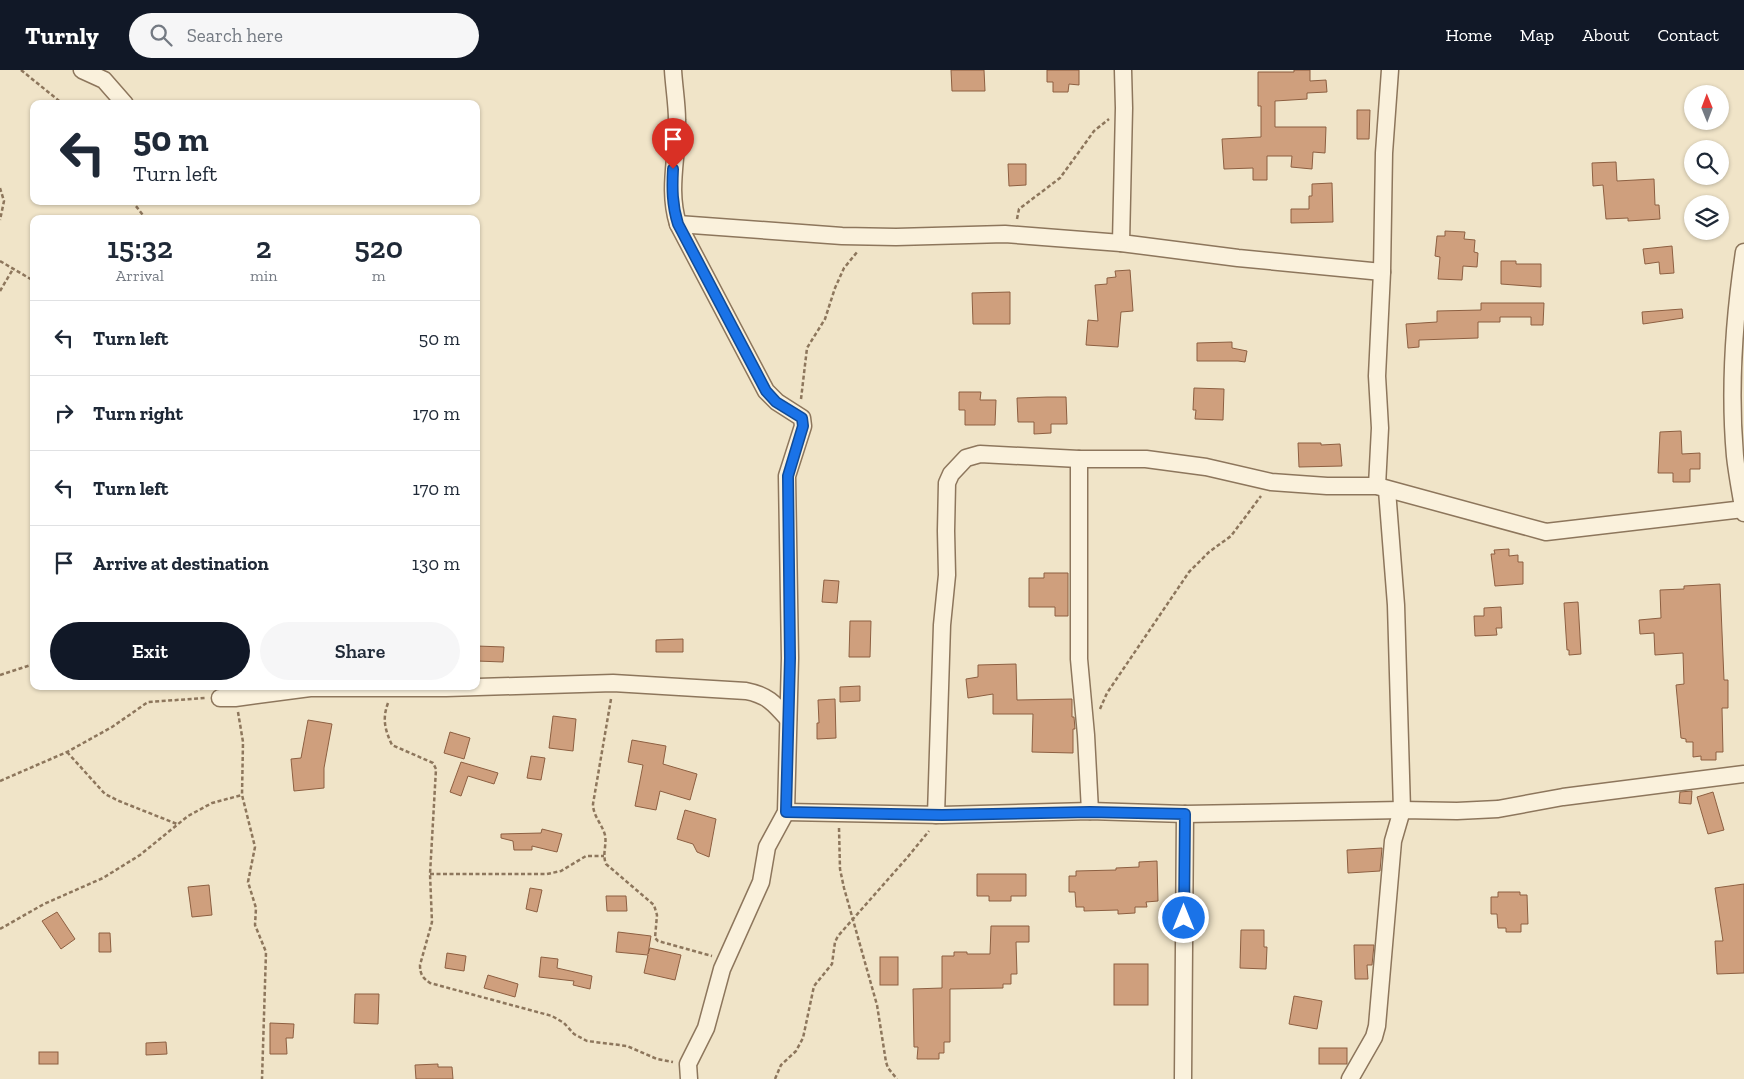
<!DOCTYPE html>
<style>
body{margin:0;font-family:"Zilla Slab",serif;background:#f6f6f7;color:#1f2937;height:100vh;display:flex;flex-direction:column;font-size:19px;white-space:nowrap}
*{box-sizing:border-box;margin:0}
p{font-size:16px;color:#747a83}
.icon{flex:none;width:28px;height:28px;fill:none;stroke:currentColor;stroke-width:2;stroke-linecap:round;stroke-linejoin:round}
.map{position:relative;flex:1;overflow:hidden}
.panel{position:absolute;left:30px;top:145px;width:450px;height:475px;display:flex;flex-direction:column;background:#fff;border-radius:10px;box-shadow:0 1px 4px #0004}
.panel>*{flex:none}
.guide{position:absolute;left:30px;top:30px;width:450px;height:105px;border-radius:10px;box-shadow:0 1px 4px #0004;background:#fff;color:#1f2937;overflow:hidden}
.needle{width:32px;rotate:359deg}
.controls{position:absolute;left:1684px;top:15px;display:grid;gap:10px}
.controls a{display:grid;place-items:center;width:45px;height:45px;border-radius:50%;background:#fff;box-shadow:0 1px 4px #0004;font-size:25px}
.pin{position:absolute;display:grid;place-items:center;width:42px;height:42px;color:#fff;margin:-51px -21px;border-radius:50% 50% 50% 0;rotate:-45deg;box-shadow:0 0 5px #0007}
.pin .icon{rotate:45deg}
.me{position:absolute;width:55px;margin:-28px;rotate:0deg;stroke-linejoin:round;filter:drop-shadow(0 0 4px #0008)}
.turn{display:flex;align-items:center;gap:18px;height:105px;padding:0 20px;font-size:22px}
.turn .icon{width:65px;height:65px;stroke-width:2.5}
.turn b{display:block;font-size:35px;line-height:42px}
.eta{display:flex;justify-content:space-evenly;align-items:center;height:85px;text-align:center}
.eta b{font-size:30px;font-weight:600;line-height:35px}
.primary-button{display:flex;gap:10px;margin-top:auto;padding:10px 20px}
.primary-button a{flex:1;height:58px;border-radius:30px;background:#111827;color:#fff;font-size:20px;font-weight:600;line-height:58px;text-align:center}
.primary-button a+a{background:#f6f6f7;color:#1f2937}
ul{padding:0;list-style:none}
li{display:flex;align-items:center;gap:15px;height:75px;padding:0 20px;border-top:1px solid #e0e1e3}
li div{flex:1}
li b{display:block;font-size:19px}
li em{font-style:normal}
header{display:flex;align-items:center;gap:30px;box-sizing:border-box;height:70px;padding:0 25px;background:#111827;color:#fff}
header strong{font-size:24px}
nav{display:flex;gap:28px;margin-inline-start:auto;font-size:18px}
.search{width:350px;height:45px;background:#f6f6f7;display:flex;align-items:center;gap:12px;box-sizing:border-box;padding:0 18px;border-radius:28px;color:#747a83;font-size:19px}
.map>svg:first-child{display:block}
.building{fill:#cf9f7d;stroke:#8d5f41}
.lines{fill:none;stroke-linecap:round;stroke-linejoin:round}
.minor-casing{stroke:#8d765c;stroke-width:19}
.path{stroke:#8d765c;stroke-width:2.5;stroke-dasharray:4 2.5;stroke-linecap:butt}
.minor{stroke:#faf1dc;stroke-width:16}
.route-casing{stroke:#114b97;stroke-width:12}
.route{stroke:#1a73e8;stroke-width:9}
</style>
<header>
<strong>Turnly</strong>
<div class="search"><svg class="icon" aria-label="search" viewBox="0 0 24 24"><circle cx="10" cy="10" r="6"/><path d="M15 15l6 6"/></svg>Search here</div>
<nav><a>Home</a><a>Map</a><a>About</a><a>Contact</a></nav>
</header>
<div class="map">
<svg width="1744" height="1009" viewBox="0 0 1744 1009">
<rect width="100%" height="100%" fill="#f0e4c8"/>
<g class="building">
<path d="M951 0H984L985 21H952Z"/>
<path d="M1047 0H1079V15L1069 14 1068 22H1053V12H1047Z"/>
<path d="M1294 0H1310V11L1326 10 1327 22 1307 23V29L1275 31V57H1326L1325 83 1313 82 1312 99 1291 97 1292 86H1267V110H1253V98L1224 99 1222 69 1261 67V36H1258V2H1294Z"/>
<path d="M1357 40H1370L1369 69H1357Z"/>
<path d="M1616 92 1617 111 1654 109 1655 135H1659L1660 149 1628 151V148L1606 149 1603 115 1593 116 1592 93Z"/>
<path d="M1008 94H1026V115L1009 116Z"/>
<path d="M1332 113 1333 152 1291 153V139H1309V126H1312V114Z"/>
<path d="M1445 161 1465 162 1464 169 1475 170 1474 182 1478 183 1477 197 1463 196 1462 210 1438 209 1440 187 1435 186 1437 166H1445Z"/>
<path d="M1672 176 1674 203 1660 204 1659 192 1645 194 1643 179Z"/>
<path d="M1501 191H1516V194H1541V217L1501 214Z"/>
<path d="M1130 200 1133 241 1121 242 1118 277 1086 275 1088 250 1098 251 1095 215 1107 214V208L1116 207 1115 201Z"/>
<path d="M1010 222V254H973L972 223Z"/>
<path d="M1481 233H1544L1543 255H1531V247H1500V252H1478V268L1419 270V277L1408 278 1406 254 1437 252V241L1481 240Z"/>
<path d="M1682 239 1683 248 1643 254 1642 242Z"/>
<path d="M1232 272V278L1247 281 1245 292 1238 291H1197V273Z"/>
<path d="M1194 318 1224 319 1223 350 1195 349 1196 340H1193Z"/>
<path d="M959 322H981L980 330H996L995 355H965V340H959Z"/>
<path d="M1047 327H1066L1067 354H1051V363L1034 364V352H1018L1017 328Z"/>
<path d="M1681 361 1682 384 1700 383V399H1690V412H1673V403H1658L1660 362Z"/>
<path d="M1298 373H1321V375L1340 374 1342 396 1299 397Z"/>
<path d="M1509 479V486L1518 485V492H1523V514L1495 516 1491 484H1495L1494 480Z"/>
<path d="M1044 503H1068V546H1055V537H1029V508H1044Z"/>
<path d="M824 510 839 511 837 533 822 532Z"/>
<path d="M1720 514 1724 610H1728V638H1722L1723 682H1716V690H1701V686L1693 687V672H1686V669L1681 668 1676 615 1684 614 1683 583 1655 585 1654 563 1640 564 1639 550 1661 548 1660 520 1684 519V516Z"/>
<path d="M1578 532 1581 584 1569 585V580H1567L1564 533Z"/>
<path d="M1501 537 1502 558H1496L1497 565 1475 566 1474 546H1484V538Z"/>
<path d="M850 551H871L870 587H849Z"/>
<path d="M683 569V582H656V570Z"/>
<path d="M477 576 504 577 503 592 477 591Z"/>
<path d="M1016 594 1017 630 1072 629V647H1074L1075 659H1073V683L1032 682 1033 644H993V624L968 628 966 609 978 607V595Z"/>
<path d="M860 616V631L840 632V617Z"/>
<path d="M835 629 836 668 817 669V653H819L818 630Z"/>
<path d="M553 646 576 649 573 681 549 678Z"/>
<path d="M308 650 332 654 324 698V718L294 721 291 689 301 688Z"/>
<path d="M450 662 470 668 464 689 444 683Z"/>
<path d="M632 670 666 676 663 694 697 704 690 730 660 721 656 740 635 736 643 695 628 692Z"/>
<path d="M531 686 545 688 541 710 527 708Z"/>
<path d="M461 692 498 703 494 714 468 706 461 726 450 722Z"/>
<path d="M1692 721 1691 734 1679 733 1680 722Z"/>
<path d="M1713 722 1724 760 1708 764 1697 727Z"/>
<path d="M685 740 716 749 709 787 697 782 693 774 677 769Z"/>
<path d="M542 759 562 764 557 782 532 776V780H514L513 771 501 768V764L541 763Z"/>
<path d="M1382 778 1380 801 1348 803 1347 780Z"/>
<path d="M1157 791 1158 831 1146 832 1147 837H1135V843L1118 844V840L1084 841V837H1076L1075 822H1069V806H1076V801L1116 800V798L1139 797V792Z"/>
<path d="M977 804H1026V826H1011V831H989V826H977Z"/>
<path d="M1744 814V903L1717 904 1715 871H1723L1715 818Z"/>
<path d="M209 815 212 845 192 847 188 817Z"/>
<path d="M530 818 542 820 537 842 526 839Z"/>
<path d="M1498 822H1520V825H1527L1528 854H1521V862H1506V858H1498L1497 844H1491V827H1498Z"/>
<path d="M606 826H626L627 841H607Z"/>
<path d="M57 842 75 869 61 879 42 851Z"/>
<path d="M991 856H1029V872H1016L1017 904H1011V914H1003V918L950 919V972H944V983H939V989H917L918 977H914L913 919 942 918V886H954V882H967V884H990Z"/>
<path d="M1241 860H1264V877H1267L1266 899 1240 898Z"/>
<path d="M618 862 651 866 648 884 650 878 681 885 675 910 644 903 648 885 616 882Z"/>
<path d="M99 863H110L111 882H99Z"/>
<path d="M1354 875H1374L1372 895H1367L1368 909H1355Z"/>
<path d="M447 883 466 886 464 901 445 898Z"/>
<path d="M541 887 558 889 557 898 592 906 590 919 573 915 574 911 539 907Z"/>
<rect x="880" y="887" width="18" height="28"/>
<rect x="1114" y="894" width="34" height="41"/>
<path d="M488 905 518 914 515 927 484 918Z"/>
<path d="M355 924H379L378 954 354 953Z"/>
<path d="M1294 926 1322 931 1317 959 1289 954Z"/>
<path d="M270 953 294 954 293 968H286L287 984H270Z"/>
<path d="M166 972 167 984 146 985V973Z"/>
<rect x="1319" y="978" width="28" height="16"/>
<rect x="39" y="982" width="19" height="12"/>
<path d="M438 994V997H452L453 1009H416L415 995Z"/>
</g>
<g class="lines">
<g class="minor-casing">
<g id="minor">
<path d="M82 0 104 10 125 34"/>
<path d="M673 0C674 17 677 34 677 50 678 87 667 118 678 154L766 321 777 332 802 348 803 356 787 406 790 588 786 742 767 777 761 812 722 899 706 958 688 994 689 1009"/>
<path d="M1123 0 1124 38 1121 173 1238 188 1382 202"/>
<path d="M678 154 842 166 896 167 1005 164 1121 173"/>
<path d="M1744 182C1734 249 1729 318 1735 386 1737 405 1741 424 1744 443"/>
<path d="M1079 389V589L1086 665 1090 741"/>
<path d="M1377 416 1380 358 1377 306 1382 202 1384 83 1390 0"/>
<path d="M220 628H235L310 618H446L613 613 746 621C767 625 774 633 788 649"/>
<path d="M786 742 942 745 1090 741 1185 744 1402 740 1457 741 1498 739 1563 727 1744 704"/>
<path d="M936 745 942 555 947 505 946 461 947 413 951 404 966 388 980 384 1079 389H1146L1206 397 1271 412 1327 416H1377L1546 462 1744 439"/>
<path d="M1183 1009 1185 744"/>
<path d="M1350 1009 1374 967 1377 956 1393 771 1402 740 1396 535 1387 420"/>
</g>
</g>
<g class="path">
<path d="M21 0 63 34"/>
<path d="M0 118 4 131 0 150"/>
<path d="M132 131 146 149"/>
<path d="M1017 149 1019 139 1060 108 1094 61 1109 49"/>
<path d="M0 191 34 211"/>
<path d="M0 221 13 199"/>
<path d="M801 329 807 278 825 249 835 218 844 198 858 181"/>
<path d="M0 605 34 594"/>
<path d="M611 629 593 734C593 746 602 754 605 765 607 775 602 784 606 794L654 835 657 845 655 868 658 871 712 886"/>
<path d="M388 633C382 649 385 660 392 675L433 693 436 699 430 804 432 852 420 895C420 905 423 908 430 913L552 946 564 953 574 964 587 971 627 976 657 989 673 992"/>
<path d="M1100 639 1107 623 1189 502 1209 482 1231 466 1261 426"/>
<path d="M238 642 243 672 242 725 255 777 248 812 256 838 255 855 266 882 262 1009"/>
<path d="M67 682 105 724 119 731 177 754"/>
<path d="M0 711 67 682 112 657 148 632 205 628"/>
<path d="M839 758 840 799 844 818 877 935 886 992 888 998 897 1009"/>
<path d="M430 804H547L561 801 586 786H604"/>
<path d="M0 859 44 834 103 808 140 785 188 746 212 733 242 725"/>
<path d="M775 1009 781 995 796 981 803 968 814 916 832 894 835 872 838 866 906 789 929 761"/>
</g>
<use href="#minor" class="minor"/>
</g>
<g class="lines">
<g class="route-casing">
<path id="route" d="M673 99C672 118 672 135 678 154L766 321 776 332 802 348 803 356 788 406 790 588 786 742 942 745 1090 742 1185 744 1184 848"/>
</g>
<use href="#route" class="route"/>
</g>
</svg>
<div class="controls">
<a><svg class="needle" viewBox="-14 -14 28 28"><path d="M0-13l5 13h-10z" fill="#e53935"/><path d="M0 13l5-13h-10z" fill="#747a83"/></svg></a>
<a><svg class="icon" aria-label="search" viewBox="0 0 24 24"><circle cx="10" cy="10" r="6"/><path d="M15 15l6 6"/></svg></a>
<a><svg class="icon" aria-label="layers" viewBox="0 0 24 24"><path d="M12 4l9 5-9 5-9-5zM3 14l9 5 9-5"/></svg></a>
</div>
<div class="pin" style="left:673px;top:99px;background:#d93025"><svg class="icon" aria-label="arrive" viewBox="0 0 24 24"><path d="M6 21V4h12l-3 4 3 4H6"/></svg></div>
<svg class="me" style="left:1184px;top:848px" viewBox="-20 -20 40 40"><circle r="17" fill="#1a73e8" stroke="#fff" stroke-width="3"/><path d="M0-11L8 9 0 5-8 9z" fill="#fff"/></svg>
<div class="guide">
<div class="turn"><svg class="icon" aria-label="left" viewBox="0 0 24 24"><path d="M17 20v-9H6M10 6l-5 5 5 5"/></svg><div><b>50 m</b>Turn left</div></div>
</div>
<section class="panel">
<div class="eta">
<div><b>15:32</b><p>Arrival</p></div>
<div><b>2</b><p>min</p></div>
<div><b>520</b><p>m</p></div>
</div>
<ul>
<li><svg class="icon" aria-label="left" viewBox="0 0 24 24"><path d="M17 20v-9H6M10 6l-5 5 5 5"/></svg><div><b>Turn left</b></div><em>50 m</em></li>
<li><svg class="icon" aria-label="right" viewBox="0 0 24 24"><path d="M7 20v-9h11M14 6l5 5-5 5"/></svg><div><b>Turn right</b></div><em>170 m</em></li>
<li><svg class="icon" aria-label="left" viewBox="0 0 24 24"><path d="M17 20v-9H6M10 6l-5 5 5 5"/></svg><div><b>Turn left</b></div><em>170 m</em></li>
<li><svg class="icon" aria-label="arrive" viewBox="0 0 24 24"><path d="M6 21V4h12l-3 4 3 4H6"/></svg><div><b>Arrive at destination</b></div><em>130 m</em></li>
</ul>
<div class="primary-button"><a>Exit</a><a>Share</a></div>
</section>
</div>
